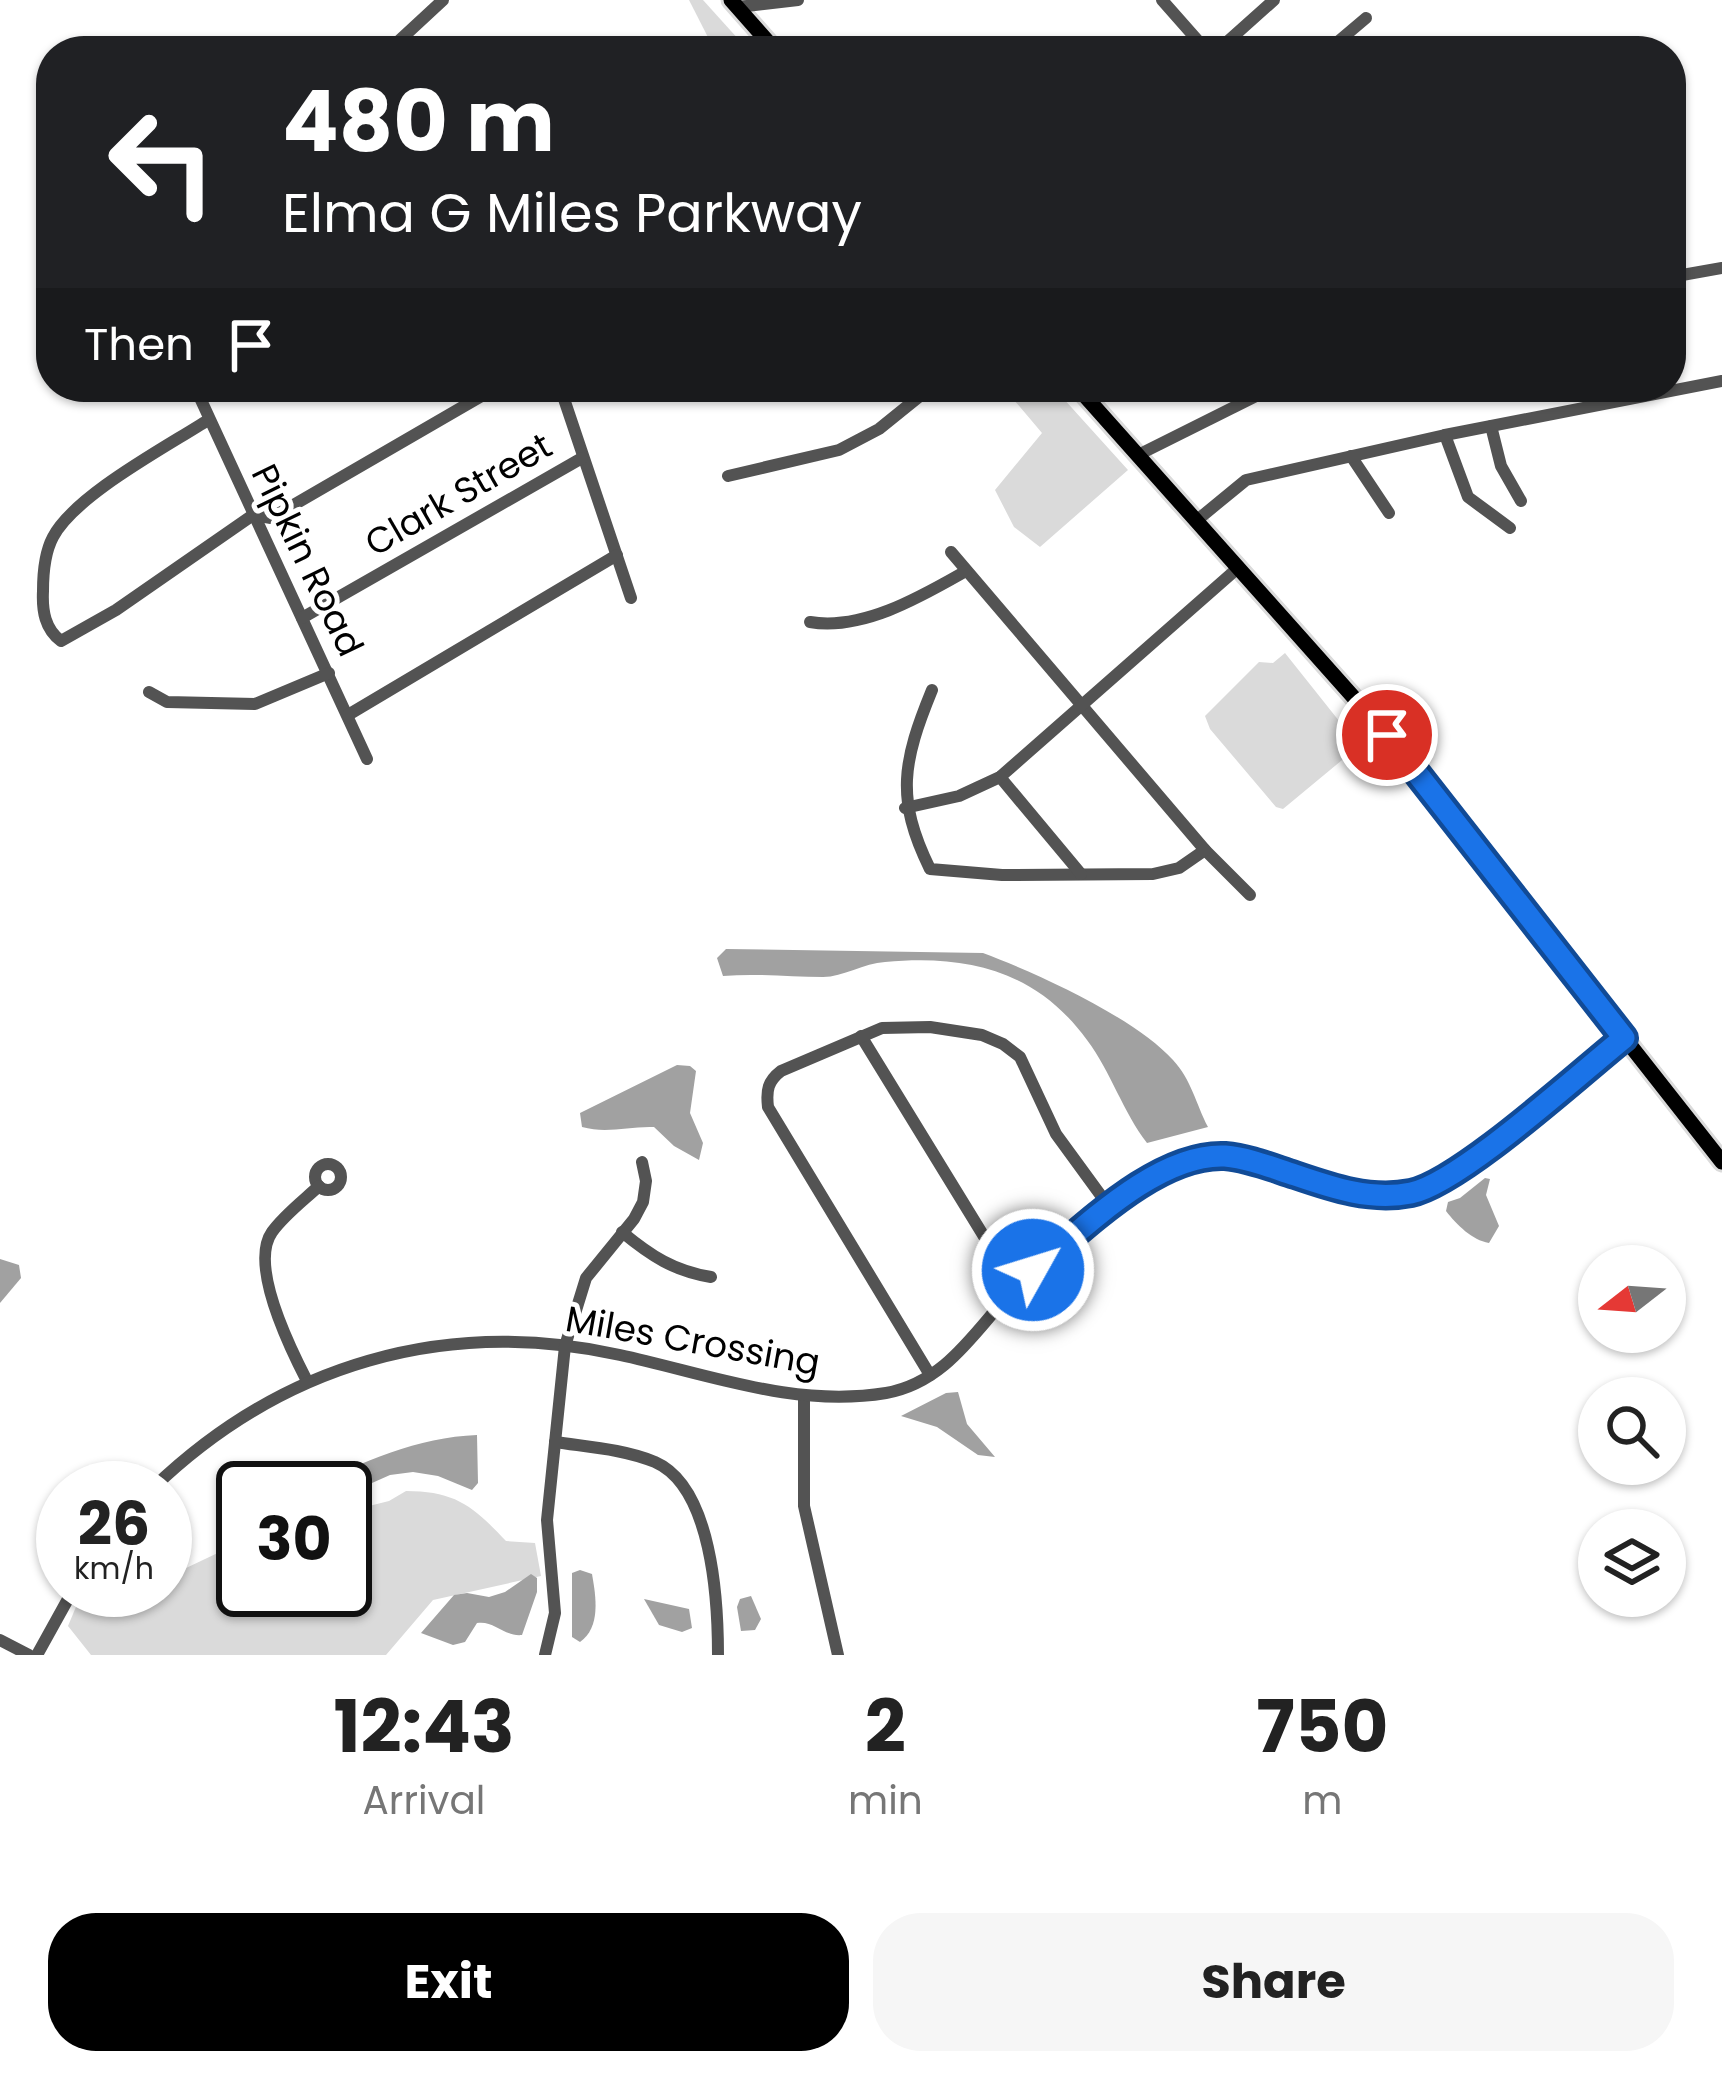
<!DOCTYPE html>
<style>
body{margin:0;font-family:Poppins,sans-serif;background:#f6f6f6;color:#222;height:100vh;display:flex;flex-direction:column;font-size:45px;white-space:nowrap}
*{box-sizing:border-box;margin:0}
p{font-size:39px;color:#767676}
.icon{flex:none;width:66px;height:66px;fill:none;stroke:currentColor;stroke-width:2;stroke-linecap:round;stroke-linejoin:round}
.map{position:relative;height:1655px;overflow:hidden}
.side{display:flex;flex-direction:column;background:#fff;flex:1}
.side>*{flex:none}
.top-card{position:absolute;left:36px;top:36px;width:1650px;height:366px;border-radius:48px;box-shadow:0 3px 9px #0004;background:#202124;color:#fff;overflow:hidden}
.needle{width:78px;rotate:253deg}
.fabs{position:absolute;left:1578px;top:1245px;display:grid;gap:24px}
.fabs a{display:grid;place-items:center;width:108px;height:108px;border-radius:50%;background:#fff;box-shadow:0 3px 9px #0004;font-size:60px}
.speed{position:absolute;left:36px;top:1461px;display:flex;gap:24px;font-size:60px;font-weight:700;text-align:center}
.speed>*{display:grid;place-content:center;width:156px;height:156px;border-radius:50%;background:#fff;box-shadow:0 3px 9px #0004;line-height:1}
.speed small{font-size:30px;font-weight:400}
.speed .limit{border:6px solid #111;border-radius:18px;background:#fff;color:#111}
.pin{position:absolute;display:grid;place-items:center;width:102px;height:102px;color:#fff;margin:-51px;border:6px solid #fff;border-radius:50%;box-shadow:0 3px 12px #0007}
.me{position:absolute;width:132px;margin:-66px;rotate:51deg;stroke-linejoin:round;filter:drop-shadow(0 0 9px #0008)}
.turn{display:flex;align-items:center;gap:42px;height:252px;padding:0 48px;font-size:54px}
.turn .icon{width:156px;height:156px;stroke-width:2.5}
.turn b{display:block;font-size:84px;line-height:102px}
.then{display:flex;align-items:center;height:114px;padding:0 48px;background:#0003;gap:24px;font-size:45px}
.eta{display:flex;justify-content:space-evenly;align-items:center;height:204px;text-align:center}
.eta b{font-size:72px;font-weight:700;line-height:84px}
.cta{display:flex;gap:24px;margin-top:auto;padding:24px 48px}
.cta a{flex:1;height:138px;border-radius:48px;background:#000;color:#fff;font-size:48px;font-weight:700;line-height:138px;text-align:center}
.cta a+a{background:#f6f6f6;color:#222}
.map>svg:first-child{display:block}
.green{fill:#dadada}
.water{fill:#a1a1a1}
.lines{fill:none;stroke-linecap:round;stroke-linejoin:round}
.major-casing{stroke:#dbdbdb;stroke-width:21}
.minor{stroke:#535353;stroke-width:12}
.major{stroke:#000;stroke-width:15}
.route-casing{stroke:#114b97;stroke-width:30}
.route{stroke:#1a73e8;stroke-width:21}
.labels{text-anchor:middle;stroke-width:10;stroke-linejoin:round;paint-order:stroke}
.street-label{font-size:36px;fill:#000;stroke:#fff}
</style>
<div class="map">
<svg width="1722" height="1655" viewBox="0 0 1722 1655">
<rect width="100%" height="100%" fill="#fff"/>
<g class="green">
<path d="M689 0H703L749 51H715Z"/>
<path d="M1003 387H1053L1128 470 1040 547 1014 527 995 490 1042 433Z"/>
<path d="M1285 653 1359 746 1283 809 1276 807 1210 729 1205 716 1259 662 1273 663Z"/>
<path d="M406 1491C455 1491 473 1506 506 1541L535 1543 541 1576 433 1600 386 1655H91L68 1626 83 1590H122L127 1596 140 1590H165V1578L243 1541V1590H345V1512L389 1501Z"/>
</g>
<g class="water">
<path d="M726 949 983 953C1037 973 1135 1018 1173 1060 1191 1079 1196 1104 1208 1127L1147 1143C1123 1112 1111 1072 1087 1040 1037 971 967 954 885 962 864 963 843 977 823 977 790 977 757 973 723 976L717 958Z"/>
<path d="M677 1065 690 1066 696 1071 690 1113 703 1143 699 1160 674 1146 654 1127C629 1126 607 1134 582 1127L580 1113Z"/>
<path d="M1485 1178 1490 1179 1486 1195 1499 1226 1489 1243C1472 1240 1457 1225 1446 1211L1448 1202 1460 1198Z"/>
<path d="M0 1259 19 1265 21 1278 0 1303Z"/>
<path d="M958 1392 967 1424 995 1457 978 1455 937 1427 901 1416 946 1393Z"/>
<path d="M477 1435 478 1483 472 1490 438 1476 413 1472 390 1475 354 1491 310 1488C362 1462 418 1437 477 1435Z"/>
<path d="M580 1570 592 1574C596 1597 601 1627 580 1642L572 1637V1573Z"/>
<path d="M531 1574 537 1578V1592L522 1635C505 1637 494 1620 477 1623L465 1642 453 1645 421 1633 454 1595 467 1593 489 1597 505 1592Z"/>
<path d="M751 1596 761 1619 755 1630 741 1631 737 1607 740 1599Z"/>
<path d="M644 1599 689 1609 692 1628 682 1632 659 1625Z"/>
</g>
<g class="lines">
<g class="major-casing">
<g id="major">
<path d="M731 0 776 51"/>
<path d="M1077 387 1380 727 1722 1162"/>
</g>
</g>
<g class="minor">
<path d="M1162 0 1207 51"/>
<path d="M738 7 798 0"/>
<path d="M388 51 443 0"/>
<path d="M1217 51 1274 0"/>
<path d="M1327 51 1366 18"/>
<path d="M1671 277 1722 268"/>
<path d="M195 387 367 759"/>
<path d="M560 387 631 598"/>
<path d="M208 420C168 446 75 495 53 537 45 552 43 574 43 591 42 611 45 629 61 641L116 610 253 515 271 518 497 387"/>
<path d="M1491 426 1501 466 1521 501"/>
<path d="M1445 435 1468 497 1510 528"/>
<path d="M1140 454 1274 387"/>
<path d="M1351 456 1389 513"/>
<path d="M728 476 839 450 879 429 931 387"/>
<path d="M1196 521 1246 480 1445 435 1722 381"/>
<path d="M951 552 1205 850 1250 895"/>
<path d="M302 618 582 458"/>
<path d="M810 622C863 631 922 596 966 571"/>
<path d="M932 690C903 761 895 798 930 869L1002 875 1153 874 1179 868 1205 850"/>
<path d="M149 692 167 702 255 704 329 673"/>
<path d="M348 715 617 555"/>
<path d="M1000 777 1081 874"/>
<path d="M905 808 959 796 1000 777 1239 567"/>
<path d="M861 1036 1015 1287"/>
<circle cx="328" cy="1177" r="13"/>
<path d="M622 1232C651 1256 674 1271 711 1277"/>
<path d="M930 1375 768 1107C766 1090 768 1081 781 1071L882 1028 930 1027 982 1035 1003 1044 1020 1057 1056 1134 1110 1208"/>
<path d="M307 1381C290 1348 249 1265 272 1232 284 1215 304 1200 319 1186"/>
<path d="M804 1396V1506L838 1655"/>
<path d="M555 1442C588 1447 623 1449 655 1462 712 1487 718 1600 718 1655"/>
<path d="M153 1488C281 1365 444 1316 620 1355 708 1374 794 1408 886 1393 948 1382 977 1327 1017 1286 1052 1249 1143 1171 1192 1161 1283 1142 1352 1228 1446 1179L1624 1038"/>
<path d="M0 1640 29 1655"/>
<path d="M37 1655 73 1590"/>
<path d="M545 1655 555 1613 547 1520 565 1346 586 1278 634 1219 643 1202 646 1181 642 1162"/>
</g>
<use href="#major" class="major"/>
</g>
<g class="lines">
<g class="route-casing">
<path id="route" d="M1033 1270C1083 1229 1157 1153 1225 1156 1249 1158 1273 1168 1295 1175 1333 1188 1371 1201 1411 1193 1460 1183 1579 1074 1624 1038L1387 735"/>
</g>
<use href="#route" class="route"/>
</g>
<g class="labels">
<g class="street-label">
<text transform="translate(458 494) rotate(-30)" y="13">Clark Street</text>
<text transform="translate(308 560) rotate(64)" y="13">Pipkin Road</text>
<text transform="translate(693 1340) rotate(10)" y="13">Miles Crossing</text>
</g>
</g>
</svg>
<div class="fabs">
<a><svg class="needle" viewBox="-14 -14 28 28"><path d="M0-13l5 13h-10z" fill="#e53935"/><path d="M0 13l5-13h-10z" fill="#767676"/></svg></a>
<a><svg class="icon" aria-label="search" viewBox="0 0 24 24"><circle cx="10" cy="10" r="6"/><path d="M15 15l6 6"/></svg></a>
<a><svg class="icon" aria-label="layers" viewBox="0 0 24 24"><path d="M12 4l9 5-9 5-9-5zM3 14l9 5 9-5"/></svg></a>
</div>
<div class="speed"><div>26<small>km/h</small></div><div class="limit">30</div></div>
<div class="pin" style="left:1387px;top:735px;background:#d93025"><svg class="icon" aria-label="arrive" viewBox="0 0 24 24"><path d="M6 21V4h12l-3 4 3 4H6"/></svg></div>
<svg class="me" style="left:1033px;top:1270px" viewBox="-20 -20 40 40"><circle r="17" fill="#1a73e8" stroke="#fff" stroke-width="3"/><path d="M0-11L8 9 0 5-8 9z" fill="#fff"/></svg>
<div class="top-card">
<div class="turn"><svg class="icon" aria-label="left" viewBox="0 0 24 24"><path d="M17 20v-9H6M10 6l-5 5 5 5"/></svg><div><b>480 m</b>Elma G Miles Parkway</div></div>
<div class="then">Then<svg class="icon" aria-label="arrive" viewBox="0 0 24 24"><path d="M6 21V4h12l-3 4 3 4H6"/></svg></div>
</div>
</div>
<section class="side">
<div class="eta">
<div><b>12:43</b><p>Arrival</p></div>
<div><b>2</b><p>min</p></div>
<div><b>750</b><p>m</p></div>
</div>
<div class="cta"><a>Exit</a><a>Share</a></div>
</section>
